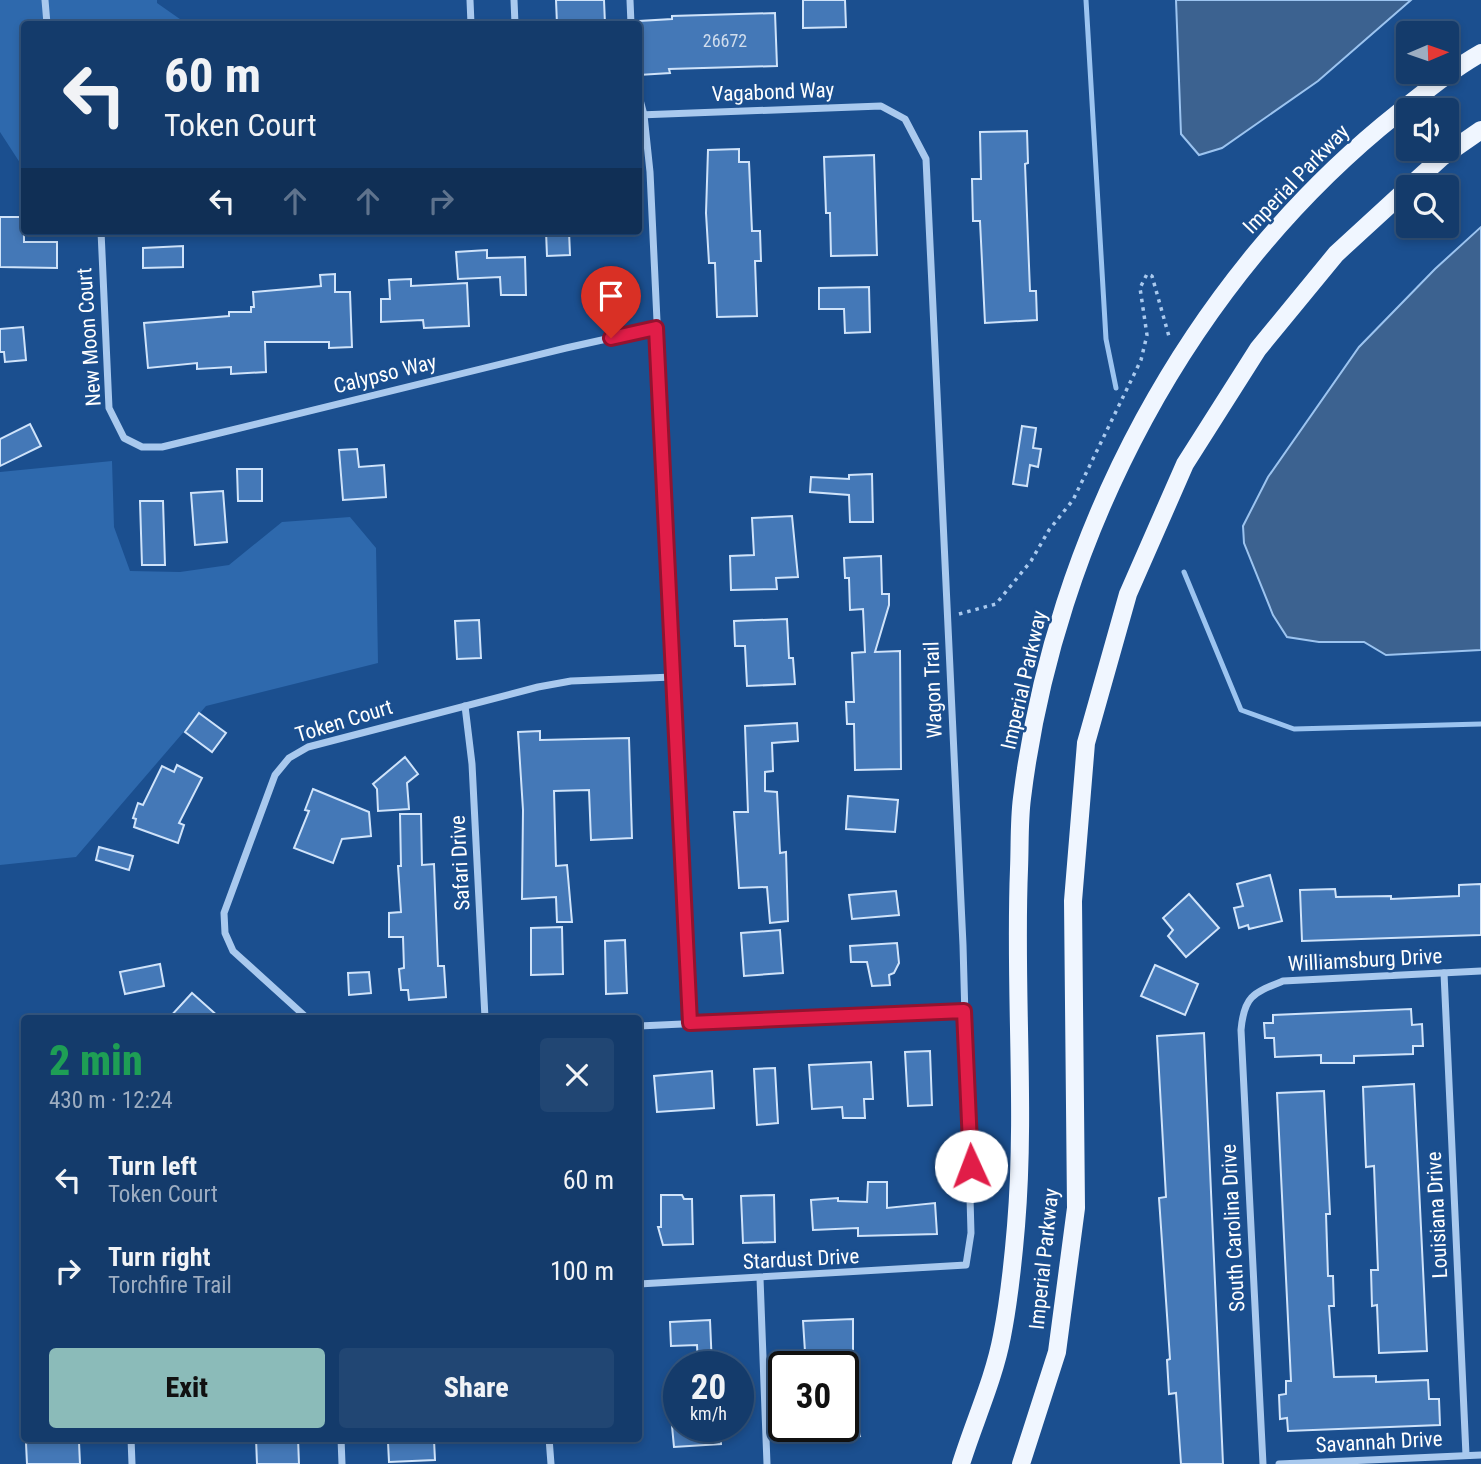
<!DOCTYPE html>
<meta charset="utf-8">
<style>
body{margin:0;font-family:"Roboto Condensed",sans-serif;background:#214673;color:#f1f3f6;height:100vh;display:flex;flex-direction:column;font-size:26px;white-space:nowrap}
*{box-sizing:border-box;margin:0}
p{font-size:23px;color:#9dadc1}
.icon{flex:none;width:38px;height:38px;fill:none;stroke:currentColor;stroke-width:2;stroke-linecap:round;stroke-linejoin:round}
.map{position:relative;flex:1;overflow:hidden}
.drawer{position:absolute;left:21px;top:1015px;width:621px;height:427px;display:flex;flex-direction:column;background:#143b6b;border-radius:7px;box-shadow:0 4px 10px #0003,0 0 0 2px #33557e}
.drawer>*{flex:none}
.top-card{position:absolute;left:21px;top:21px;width:621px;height:214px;border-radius:7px;box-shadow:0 4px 10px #0003,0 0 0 2px #33557e;background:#143b6b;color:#f1f3f6;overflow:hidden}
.needle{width:46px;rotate:88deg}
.tools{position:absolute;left:1396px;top:21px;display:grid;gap:14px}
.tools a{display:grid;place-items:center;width:63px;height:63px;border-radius:7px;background:#143b6b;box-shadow:0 4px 10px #0003,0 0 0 2px #33557e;font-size:35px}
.speed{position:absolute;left:663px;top:1351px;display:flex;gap:14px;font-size:35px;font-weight:700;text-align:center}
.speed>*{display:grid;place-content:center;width:91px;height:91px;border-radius:50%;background:#143b6b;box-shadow:0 4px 10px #0003,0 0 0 2px #33557e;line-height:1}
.speed small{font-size:18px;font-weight:400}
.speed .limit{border:4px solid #111;border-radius:10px;background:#fff;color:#111}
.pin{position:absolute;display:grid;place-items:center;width:60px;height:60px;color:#fff;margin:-72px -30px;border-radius:50% 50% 50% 0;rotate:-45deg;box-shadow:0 0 7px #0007}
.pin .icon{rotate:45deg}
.me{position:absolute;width:77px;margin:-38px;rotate:358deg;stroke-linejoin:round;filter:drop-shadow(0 0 5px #0008)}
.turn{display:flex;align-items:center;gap:24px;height:147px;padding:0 28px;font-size:32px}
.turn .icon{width:91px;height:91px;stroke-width:2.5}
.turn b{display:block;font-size:49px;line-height:60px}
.lanes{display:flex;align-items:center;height:66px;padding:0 28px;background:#0003;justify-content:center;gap:35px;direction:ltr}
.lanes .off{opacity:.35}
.round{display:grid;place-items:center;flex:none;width:74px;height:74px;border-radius:7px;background:#214673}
.head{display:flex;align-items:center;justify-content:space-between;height:119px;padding:0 28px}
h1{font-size:42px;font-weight:800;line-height:52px;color:#1e9e55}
.cta{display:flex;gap:14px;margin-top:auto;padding:14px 28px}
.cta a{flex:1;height:80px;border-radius:7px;background:#8bbbb9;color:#111;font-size:28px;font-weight:800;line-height:80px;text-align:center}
.cta a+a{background:#214673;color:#f1f3f6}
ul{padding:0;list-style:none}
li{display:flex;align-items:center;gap:21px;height:91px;padding:0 28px}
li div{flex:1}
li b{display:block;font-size:26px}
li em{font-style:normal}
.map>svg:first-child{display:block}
.green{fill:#2e69ad}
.water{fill:#3c6290;stroke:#9cc4f0;stroke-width:2}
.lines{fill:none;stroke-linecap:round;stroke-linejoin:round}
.stream{stroke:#9cc4f0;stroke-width:5}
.building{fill:#4478b7;stroke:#cfe3fa;stroke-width:2}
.path{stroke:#a9c9ee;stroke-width:3.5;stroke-dasharray:3.5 5;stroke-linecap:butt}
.minor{stroke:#a9c9ee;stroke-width:7}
.primary{stroke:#f0f6ff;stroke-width:18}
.route-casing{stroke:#92132f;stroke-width:18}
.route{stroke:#e11d48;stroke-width:12}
.labels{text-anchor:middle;stroke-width:5;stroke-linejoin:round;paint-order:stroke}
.number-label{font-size:18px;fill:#d0dded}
.street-label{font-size:21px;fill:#fff;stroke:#1b4f8f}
</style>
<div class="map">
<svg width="1481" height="1464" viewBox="0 0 1481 1464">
<rect width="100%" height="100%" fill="#1b4f8f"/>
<g class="green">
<path d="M0 0H157V3L187 24H24V169L0 132Z"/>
<path d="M112 461 114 527 130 571 180 572 229 565 282 522 350 517 376 548 378 663 206 706 76 857 0 865V472Z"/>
</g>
<g class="water">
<path d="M1176 0H1411L1318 81 1222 148 1199 155 1181 134Z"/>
<path d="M1481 227V650L1386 655 1364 642H1319L1287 637 1273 615 1244 543 1243 526 1268 477 1359 347 1435 269Z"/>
</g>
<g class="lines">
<g class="stream">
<path d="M1086 0 1106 339 1116 388"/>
<path d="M1184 572 1241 710 1294 729 1481 724"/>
</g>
</g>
<g class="building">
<path d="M556 0H604L605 24H557Z"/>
<path d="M803 0H845L846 27 803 28Z"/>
<path d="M775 13 777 66 669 69 670 73 639 75V21L672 19V16Z"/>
<path d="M1027 131 1028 163 1025 164 1030 291H1036L1037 320 985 323 980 221H973L972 179H981L980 132Z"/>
<path d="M739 149V162H749L752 231H760L761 261H755L757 316 717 317 715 263H709L706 213 708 150Z"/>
<path d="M874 155 877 255 831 256 830 213H826L824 157Z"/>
<path d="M0 217H24V242H57V268L0 267Z"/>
<path d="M546 231H569L570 255 547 256Z"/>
<path d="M183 246V267L143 268V248Z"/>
<path d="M487 250V258L525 257 526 295H501L500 277 458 279 456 252Z"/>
<path d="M335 274V292H350L352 347 329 348V342H265L266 372 231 374V367L197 369V363L148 368 144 323 229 316V312H251V307H254L253 292 321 286 320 275Z"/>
<path d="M411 279V286L467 283 469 326 424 328 423 320 381 322V299H390L389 280Z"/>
<path d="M869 287 870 332 845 333 844 309H819V288Z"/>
<path d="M23 327 26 360 5 362 4 352H0V329Z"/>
<path d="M30 424 41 446 0 466V439Z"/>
<path d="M1022 426 1036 428 1033 448 1041 449 1038 467 1030 465 1027 486 1013 484Z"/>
<path d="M357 449 359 467 384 465 386 497 343 500 339 450Z"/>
<path d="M237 469H262V501H238Z"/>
<path d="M872 474 873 522H850L849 495 810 492 811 477 849 479V475Z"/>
<path d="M223 491 227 542 195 545 191 493Z"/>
<path d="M140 501H163L165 565H142Z"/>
<path d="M792 516 798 577 776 578 777 589 731 590 730 556 754 555 752 518Z"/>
<path d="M881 556 882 594H889V605L875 652 900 651 901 769 855 770 854 724H847L846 702H854L852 653 865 652 863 609 850 610 849 578H845L844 558Z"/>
<path d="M787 619 789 658H793L795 684 747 686 745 646H735L734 621Z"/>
<path d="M479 620 481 658 457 659 455 621Z"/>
<path d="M199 713 226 733 212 752 185 732Z"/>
<path d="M797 723 798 741 772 743 773 771 765 772V791L777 792 780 853 786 852 788 921 770 923 767 887 739 888 734 812H748L745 726Z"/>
<path d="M540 731V740L629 738 632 838 591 840 589 790 554 791 556 866 567 865 572 922H557L556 897 522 899 523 810 518 732Z"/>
<path d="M405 757 418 774 407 783 409 809 378 811 377 789 373 784Z"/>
<path d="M177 765 202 778 179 823 184 825 178 843 134 827 136 819 133 818 138 803 143 805 162 766 174 772Z"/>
<path d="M313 789 369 812 371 836 342 839 333 863 294 848 309 811 305 810Z"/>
<path d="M848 796 898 800 895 832 846 829Z"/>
<path d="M400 814H421L422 865 434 864 438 966H444L446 997 409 1000 408 990H401L399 969 404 968 403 937H389V913L401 912 398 866H401Z"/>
<path d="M99 847 133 856 129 870 96 860Z"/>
<path d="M1270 875 1282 921 1249 929 1248 925 1239 928 1234 908 1243 906 1237 884Z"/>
<path d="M1481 884V935L1302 941 1300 890 1335 889 1336 897 1391 896V899L1459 896V885Z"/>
<path d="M896 891 899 915 852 919 849 895Z"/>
<path d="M1189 894 1219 928 1186 957 1168 936 1173 930 1163 918Z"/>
<path d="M562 927 563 974 531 975V928Z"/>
<path d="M780 930 783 973 744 976 741 933Z"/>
<path d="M625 940 627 993 606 994 605 941Z"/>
<path d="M897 943 899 963 894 973 889 975 890 985 872 986 867 962H851L850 946Z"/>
<path d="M160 964 164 986 125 994 120 972Z"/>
<path d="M1155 965 1198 984 1185 1015 1141 996Z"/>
<path d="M369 972 371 993 349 995 348 973Z"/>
<path d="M192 993 220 1018H169Z"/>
<path d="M1411 1009 1412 1025 1422 1024 1423 1046H1413V1054L1354 1056V1063H1321V1055L1275 1057 1274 1038H1265L1264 1023H1273V1015Z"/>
<path d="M1204 1033 1223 1464H1181L1176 1393 1169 1394 1167 1360 1170 1359 1159 1198 1166 1197 1157 1036Z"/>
<path d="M930 1051 932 1105 908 1106 905 1052Z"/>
<path d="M871 1062 873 1099H864L865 1118H843L842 1107 812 1109 809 1065Z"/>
<path d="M775 1068 778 1123 757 1125 754 1069Z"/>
<path d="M712 1071 714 1108 657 1112 654 1076Z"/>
<path d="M1414 1084 1427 1351 1379 1353 1377 1305 1372 1306 1371 1270H1378L1374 1166 1366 1167 1363 1087Z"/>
<path d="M1324 1091 1330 1214H1326L1328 1276H1333L1334 1306H1329L1334 1377 1376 1376V1382L1428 1380 1429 1399H1439L1440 1425 1288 1431 1287 1418 1280 1419 1279 1395 1286 1394V1381H1291L1277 1093Z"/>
<path d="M868 1182H887V1208L935 1203 937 1234 858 1236V1228L813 1230 811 1200 838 1198V1201L867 1202Z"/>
<path d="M661 1195H682L684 1199H692L693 1244 663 1245 658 1227H661Z"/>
<path d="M774 1195 775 1242 743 1243 741 1196Z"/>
<path d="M853 1319V1367H806L803 1321Z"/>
<path d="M710 1320 712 1367H698L697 1345 671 1346 670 1322Z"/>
<path d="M853 1377 860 1436 816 1441 814 1426H844V1378Z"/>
<path d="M672 1426H720L721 1444 674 1447Z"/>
<path d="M256 1438H298L299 1464H257Z"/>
<path d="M434 1440 435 1460 389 1462 388 1442Z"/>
<path d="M79 1442 80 1464H27L26 1443Z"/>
</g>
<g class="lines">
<path class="path" d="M959 614 996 604 1031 561 1049 530 1073 500 1141 360 1147 335 1140 288 1147 274 1152 276 1170 340"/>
<g class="minor">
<path d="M45 0 47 24"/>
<path d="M470 0 471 24"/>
<path d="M514 0 515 24"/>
<path d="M630 0 631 24"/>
<path d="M639 96 644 115 650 172 690 1023"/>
<path d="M639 115 881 106 905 119 926 159 963 945 971 1233 966 1265 639 1284"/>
<path d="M101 231 109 408 124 438 142 447H162L232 430 566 348 656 328"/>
<path d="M465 706 472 764 485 1018"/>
<path d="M1444 973 1466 1455"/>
<path d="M307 1018 233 951 225 933 224 913 275 775 289 758 308 747 538 687 571 681 673 677"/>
<path d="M639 1026 964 1011"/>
<path d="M760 1278 767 1464"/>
<path d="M131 1438 132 1464"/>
<path d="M341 1438 342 1464"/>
<path d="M549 1438 551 1464"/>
<path d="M1263 1464 1241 1030C1244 996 1253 993 1283 981L1481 971"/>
<path d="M1279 1464 1481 1455"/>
</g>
<g class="primary">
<path d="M1409 187 1442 157 1481 130"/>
<path d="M961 1464C974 1422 994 1379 1002 1336 1009 1300 1013 1262 1016 1226 1026 1107 1014 988 1019 869 1020 846 1019 821 1022 798 1054 536 1190 278 1398 113 1425 92 1451 70 1481 53"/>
<path d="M1021 1464 1057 1352 1076 1208 1073 901 1086 743 1128 594 1185 464 1258 349 1336 254 1409 187"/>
</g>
</g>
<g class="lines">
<g class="route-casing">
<path id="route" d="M611 338 656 328 690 1023 964 1011 971 1166"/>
</g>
<use href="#route" class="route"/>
</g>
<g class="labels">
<g class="number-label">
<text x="725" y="47">26672</text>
</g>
<g class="street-label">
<text transform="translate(773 92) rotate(-2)" y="7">Vagabond Way</text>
<text transform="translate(1296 179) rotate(-46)" y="7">Imperial Parkway</text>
<text transform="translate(89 337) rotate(-94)" y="7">New Moon Court</text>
<text transform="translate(385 374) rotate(-14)" y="7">Calypso Way</text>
<text transform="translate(1024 680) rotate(-77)" y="7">Imperial Parkway</text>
<text transform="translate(933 690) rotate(-92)" y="7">Wagon Trail</text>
<text transform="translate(344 721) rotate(-17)" y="7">Token Court</text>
<text transform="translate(460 863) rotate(-93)" y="7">Safari Drive</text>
<text transform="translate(1365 960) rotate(-3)" y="7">Williamsburg Drive</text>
<text transform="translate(1437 1215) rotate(-93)" y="7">Louisiana Drive</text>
<text transform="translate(1233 1228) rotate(-93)" y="7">South Carolina Drive</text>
<text transform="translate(801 1259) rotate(-3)" y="7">Stardust Drive</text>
<text transform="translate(1044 1259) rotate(-84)" y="7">Imperial Parkway</text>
<text transform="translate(1379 1442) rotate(-3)" y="7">Savannah Drive</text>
</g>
</g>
</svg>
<div class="tools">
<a><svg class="needle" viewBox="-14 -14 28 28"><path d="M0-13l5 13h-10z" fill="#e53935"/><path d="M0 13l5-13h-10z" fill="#9dadc1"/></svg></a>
<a><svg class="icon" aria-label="sound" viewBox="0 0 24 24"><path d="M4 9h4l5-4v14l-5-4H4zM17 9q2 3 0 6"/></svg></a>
<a><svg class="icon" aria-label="search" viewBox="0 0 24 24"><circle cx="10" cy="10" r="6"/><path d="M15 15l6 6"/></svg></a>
</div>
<div class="speed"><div>20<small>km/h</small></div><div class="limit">30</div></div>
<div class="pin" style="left:611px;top:338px;background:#d93025"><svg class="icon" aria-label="arrive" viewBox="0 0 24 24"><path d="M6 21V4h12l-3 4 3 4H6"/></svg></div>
<svg class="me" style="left:971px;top:1166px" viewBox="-20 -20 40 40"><circle r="19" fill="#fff"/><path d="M0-13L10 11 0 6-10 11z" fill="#e11d48"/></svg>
<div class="top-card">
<div class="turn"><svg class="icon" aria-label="left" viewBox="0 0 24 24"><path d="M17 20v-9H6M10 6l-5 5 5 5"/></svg><div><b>60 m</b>Token Court</div></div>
<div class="lanes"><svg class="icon" aria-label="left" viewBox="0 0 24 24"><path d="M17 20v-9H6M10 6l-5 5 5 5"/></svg><svg class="icon off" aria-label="ahead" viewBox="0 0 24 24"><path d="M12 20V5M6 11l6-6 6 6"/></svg><svg class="icon off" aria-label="ahead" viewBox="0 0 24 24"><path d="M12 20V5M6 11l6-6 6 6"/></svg><svg class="icon off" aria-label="right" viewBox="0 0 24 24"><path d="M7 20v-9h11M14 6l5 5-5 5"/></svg></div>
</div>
<section class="drawer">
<div class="head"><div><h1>2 min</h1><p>430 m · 12:24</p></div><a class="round"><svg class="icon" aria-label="close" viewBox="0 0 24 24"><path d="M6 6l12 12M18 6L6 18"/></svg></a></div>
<ul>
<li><svg class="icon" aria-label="left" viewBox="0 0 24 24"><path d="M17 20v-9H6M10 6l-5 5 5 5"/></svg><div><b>Turn left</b><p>Token Court</p></div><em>60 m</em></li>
<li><svg class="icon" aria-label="right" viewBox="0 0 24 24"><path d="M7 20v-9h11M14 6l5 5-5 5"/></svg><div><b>Turn right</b><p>Torchfire Trail</p></div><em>100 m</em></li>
</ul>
<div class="cta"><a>Exit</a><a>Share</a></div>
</section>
</div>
